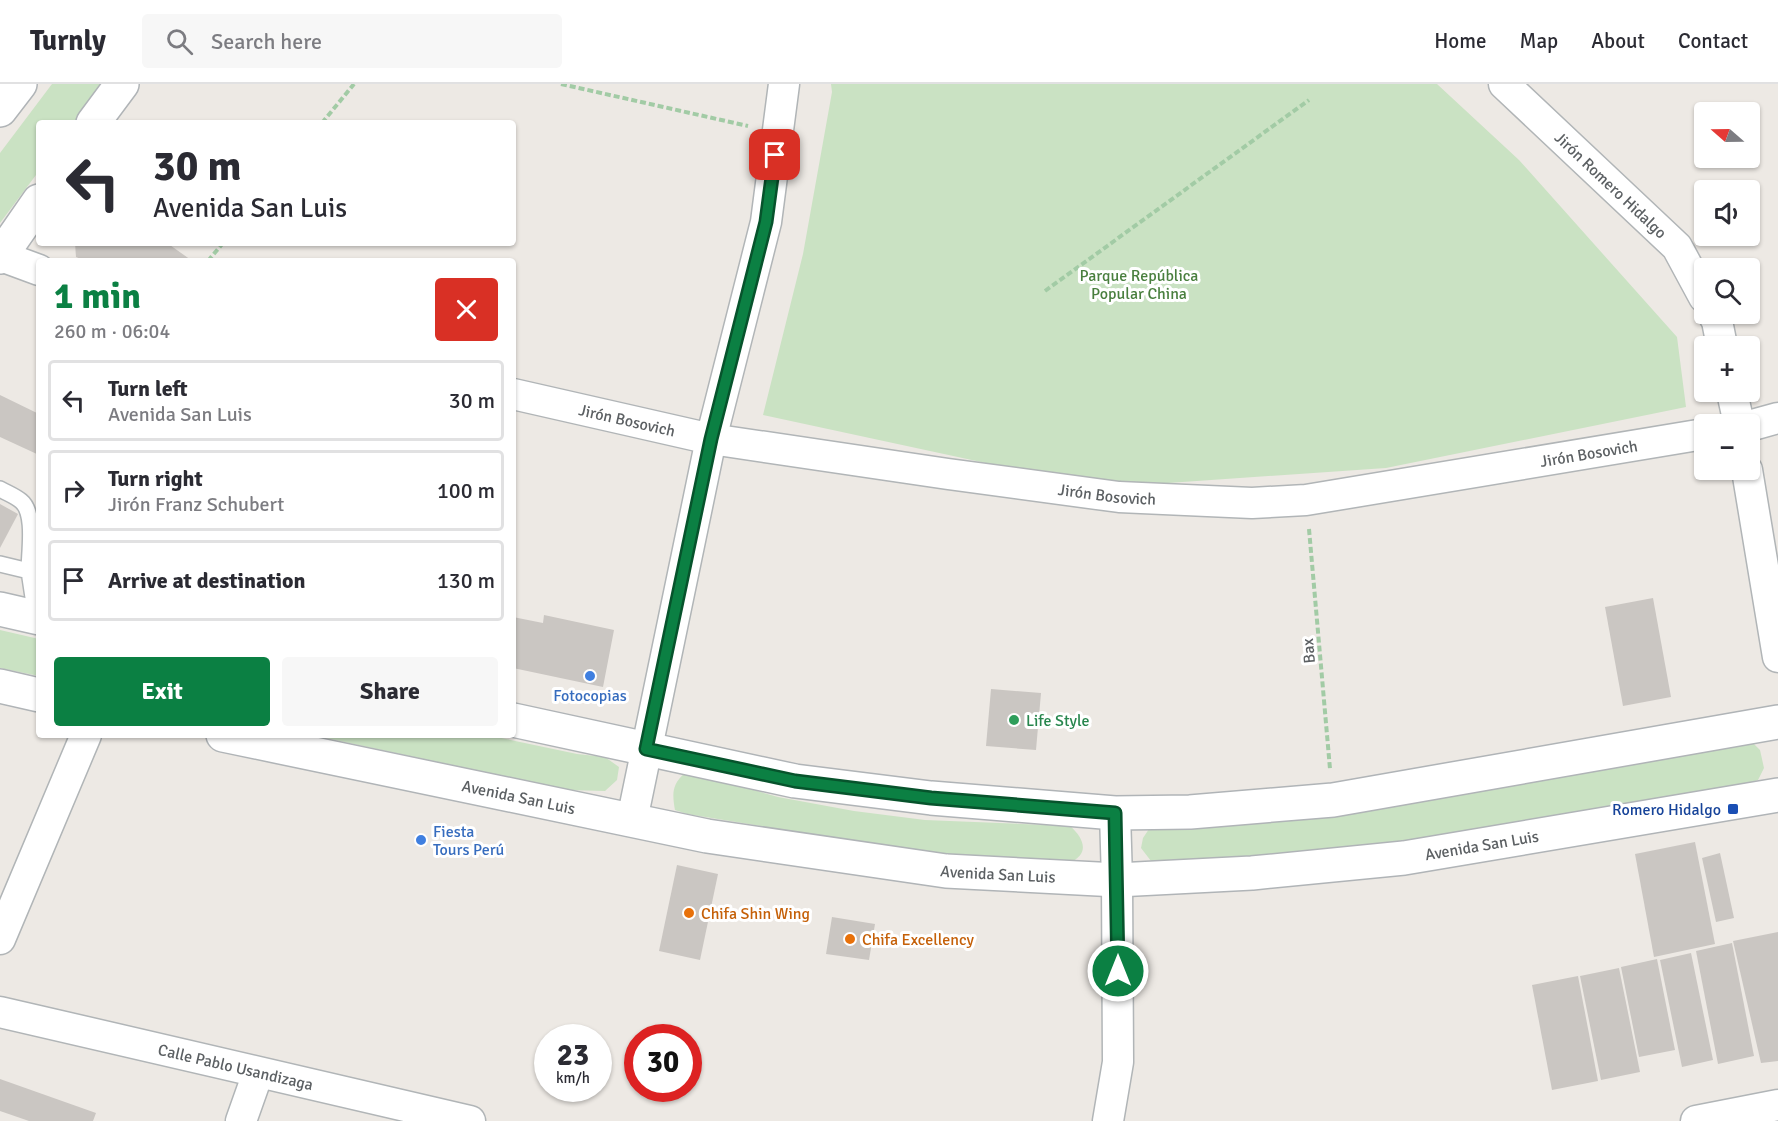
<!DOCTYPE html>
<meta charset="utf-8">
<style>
body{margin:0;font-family:Signika,sans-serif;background:#f7f7f7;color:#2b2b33;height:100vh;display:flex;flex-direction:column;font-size:22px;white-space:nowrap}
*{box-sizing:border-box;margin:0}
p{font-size:20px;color:#7c7c81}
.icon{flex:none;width:33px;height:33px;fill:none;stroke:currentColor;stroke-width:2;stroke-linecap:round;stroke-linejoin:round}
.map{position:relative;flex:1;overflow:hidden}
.side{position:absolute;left:36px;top:174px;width:480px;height:480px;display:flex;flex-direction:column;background:#fff;border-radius:6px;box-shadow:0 2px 4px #0004}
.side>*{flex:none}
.hud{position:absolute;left:36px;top:36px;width:480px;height:126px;border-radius:6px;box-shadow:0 2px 4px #0004;background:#fff;color:#2b2b33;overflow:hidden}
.needle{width:39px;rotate:290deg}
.fabs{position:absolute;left:1694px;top:18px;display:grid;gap:12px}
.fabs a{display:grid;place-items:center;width:66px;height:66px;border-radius:6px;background:#fff;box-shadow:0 2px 4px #0004;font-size:30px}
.speed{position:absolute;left:534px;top:940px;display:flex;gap:12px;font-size:30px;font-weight:700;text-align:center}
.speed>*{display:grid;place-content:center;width:78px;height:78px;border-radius:50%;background:#fff;box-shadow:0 2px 4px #0004;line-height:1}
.speed small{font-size:15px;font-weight:400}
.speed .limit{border:9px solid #d22;background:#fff;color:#111}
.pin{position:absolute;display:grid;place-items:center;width:51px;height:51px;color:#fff;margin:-26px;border-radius:12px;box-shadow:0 3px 9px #0006}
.me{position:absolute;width:66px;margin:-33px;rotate:0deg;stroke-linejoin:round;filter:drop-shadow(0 0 4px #0008)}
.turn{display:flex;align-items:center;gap:21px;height:126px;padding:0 18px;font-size:27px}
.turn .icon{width:78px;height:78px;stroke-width:2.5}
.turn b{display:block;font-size:42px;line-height:51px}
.round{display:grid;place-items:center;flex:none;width:63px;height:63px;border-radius:6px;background:#f7f7f7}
.headline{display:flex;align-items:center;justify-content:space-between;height:102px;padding:0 18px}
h1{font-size:36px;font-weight:700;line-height:45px;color:#0b8043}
.button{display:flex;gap:12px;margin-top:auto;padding:12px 18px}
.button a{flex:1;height:69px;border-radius:6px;background:#0b8043;color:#fff;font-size:24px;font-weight:700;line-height:69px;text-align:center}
.button a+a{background:#f7f7f7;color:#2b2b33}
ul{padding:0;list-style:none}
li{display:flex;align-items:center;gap:18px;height:81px;margin:0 12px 9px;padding:0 6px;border:3px solid #e1e1e2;border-radius:6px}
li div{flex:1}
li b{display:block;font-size:22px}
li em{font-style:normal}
header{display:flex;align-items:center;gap:36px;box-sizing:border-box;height:84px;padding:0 30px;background:#fff;border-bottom:2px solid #e1e1e2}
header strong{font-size:28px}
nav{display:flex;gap:33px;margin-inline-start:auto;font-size:21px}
.search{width:420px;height:54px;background:#f7f7f7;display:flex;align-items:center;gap:15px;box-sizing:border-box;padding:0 21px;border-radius:6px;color:#7c7c81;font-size:22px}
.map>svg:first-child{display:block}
.green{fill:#cae2c3}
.building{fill:#cac6c2}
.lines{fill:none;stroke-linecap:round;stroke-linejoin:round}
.service-casing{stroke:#b1b5b7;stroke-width:18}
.minor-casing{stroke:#b1b5b7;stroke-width:33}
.secondary-casing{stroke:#b0b4b7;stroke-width:36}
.path{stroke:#a2cba5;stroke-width:4;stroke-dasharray:6 3;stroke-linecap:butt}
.service{stroke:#fff;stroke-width:15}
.minor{stroke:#fff;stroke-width:30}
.secondary{stroke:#fff;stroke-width:33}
.route-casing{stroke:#07532c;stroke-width:15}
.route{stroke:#0b8043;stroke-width:10}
.shop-dot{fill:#3f7fe0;stroke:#fff;stroke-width:2}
.leisure-dot{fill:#2e9e5b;stroke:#fff;stroke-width:2}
.transit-dot{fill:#1a4fb4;stroke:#fff;stroke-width:2}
.food-dot{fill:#e8710a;stroke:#fff;stroke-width:2}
.labels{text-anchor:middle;stroke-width:6;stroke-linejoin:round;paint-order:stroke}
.street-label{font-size:16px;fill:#5c6063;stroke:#fff}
.park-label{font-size:16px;fill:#497f3e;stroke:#fff}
.shop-label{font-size:16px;fill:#366cbe;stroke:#fff}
.leisure-label{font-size:16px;fill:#27864d;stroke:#fff;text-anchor:start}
.transit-label{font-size:16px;fill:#164399;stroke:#fff;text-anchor:end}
.food-label{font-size:16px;fill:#c56008;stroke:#fff;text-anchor:start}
</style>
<header>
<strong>Turnly</strong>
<div class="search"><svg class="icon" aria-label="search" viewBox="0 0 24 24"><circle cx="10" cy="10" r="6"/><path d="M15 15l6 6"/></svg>Search here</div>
<nav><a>Home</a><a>Map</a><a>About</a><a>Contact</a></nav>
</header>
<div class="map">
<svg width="1778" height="1037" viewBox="0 0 1778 1037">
<rect width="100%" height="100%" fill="#ede9e4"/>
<g class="green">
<path d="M52 0H104L75 39H39V87L0 139V69Z"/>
<path d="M831 0H1437L1519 76 1677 253 1686 323 1386 384 1125 402 995 381 763 331 803 170 832 8Z"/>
<path d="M0 546 39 555V592L0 584Z"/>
<path d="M312 651H487L577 670 605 673 619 683 617 696 605 707 568 706Z"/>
<path d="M1753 659 1760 666 1764 684 1758 696 1740 702C1608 724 1478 748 1345 764 1281 772 1216 783 1151 777L1141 764 1143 754 1149 745Z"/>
<path d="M685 689 701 691 778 713 854 727 925 736 1070 742C1085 755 1090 771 1068 779L952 773 687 730 675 726C672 710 672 700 685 689Z"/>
</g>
<g class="building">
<path d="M75 159H167L191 176 86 177 76 173Z"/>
<path d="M0 311 39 330V371L0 353Z"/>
<path d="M0 420 18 430 0 464Z"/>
<path d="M1653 514 1671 613 1623 622 1605 523Z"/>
<path d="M544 531 614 546 603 603 513 584V533L543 539Z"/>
<path d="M991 605 1041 609 1036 666 986 662Z"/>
<path d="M1695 758 1715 860 1654 873 1635 770Z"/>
<path d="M1720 769 1734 834 1716 838 1702 774Z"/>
<path d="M677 781 718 790 700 876 659 867Z"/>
<path d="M832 833 875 840 869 876 826 870Z"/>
<path d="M1778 848V977L1761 979 1733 857Z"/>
<path d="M1732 859 1754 972 1718 980 1696 867Z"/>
<path d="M1691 869 1713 976 1682 983 1660 876Z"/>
<path d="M1657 875 1675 966 1639 973 1621 883Z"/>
<path d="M1619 884 1640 988 1601 996 1580 892Z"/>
<path d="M1578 892 1598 997 1552 1006 1532 901Z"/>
<path d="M0 995 96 1029 93 1037H29L0 1027Z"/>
</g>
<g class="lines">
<g class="service-casing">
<g id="service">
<path d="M0 405C7 409 15 412 21 417 36 429 29 469 29 487"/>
<path d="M0 480 29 487 36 533"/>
</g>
</g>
<g class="minor-casing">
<g id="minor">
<path id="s1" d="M1504 0 1677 163 1704 213"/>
<path d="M1 172 39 186"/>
<path d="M1713 230 1717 237 1722 262"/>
<path d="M1732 308 1739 340"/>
<path id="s2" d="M513 310 711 355 948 390 1119 413 1252 419 1306 416 1704 350"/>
<path d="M1749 342 1778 334"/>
<path d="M1747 386 1778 573"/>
<path d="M632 736 711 355 766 138 784 0"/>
<path d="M0 855 86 651"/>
<path id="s3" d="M0 928 470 1037"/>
<path d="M241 1037 258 989"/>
<path d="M1108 1037 1118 978 1117 796 1115 729"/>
<path d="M1696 1037 1778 1021"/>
</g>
</g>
<g class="secondary-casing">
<g id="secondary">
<path d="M0 26 20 0"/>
<path d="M93 39 122 0"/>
<path d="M0 173 39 117"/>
<path d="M0 525 39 534"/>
<path d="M0 602 39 611"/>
<path d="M513 636 795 697 931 714 1115 729 1190 728 1333 716 1778 638"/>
<path id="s4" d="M223 651 707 752 946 787 1117 796 1252 789 1404 774 1778 711"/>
</g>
</g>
<g class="path">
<path d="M561 0 748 42"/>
<path d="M322 39 354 0"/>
<path d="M208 177 223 159"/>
<path d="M1045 207 1309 16"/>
<path d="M1309 445 1330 685"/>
</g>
<use href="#service" class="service"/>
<use href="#minor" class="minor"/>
<use href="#secondary" class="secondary"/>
</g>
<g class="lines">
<g class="route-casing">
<path id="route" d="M775 71 766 138 711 355 646 665 795 697 931 714 1115 729 1118 887"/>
</g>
<use href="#route" class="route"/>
</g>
<g class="shop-dot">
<circle cx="590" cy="592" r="6"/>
<circle cx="421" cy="756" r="6"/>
</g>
<circle class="leisure-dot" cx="1014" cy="636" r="6"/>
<rect class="transit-dot" x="1727" y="719" width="12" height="12" rx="3"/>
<g class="food-dot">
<circle cx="689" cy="829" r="6"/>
<circle cx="850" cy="855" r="6"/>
</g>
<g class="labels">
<g class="street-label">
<text dy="6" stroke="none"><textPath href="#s1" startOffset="147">Jirón Romero Hidalgo</textPath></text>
<text dy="6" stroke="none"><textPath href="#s2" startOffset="117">Jirón Bosovich</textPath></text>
<text dy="6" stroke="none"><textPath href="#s2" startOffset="1089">Jirón Bosovich</textPath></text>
<text dy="6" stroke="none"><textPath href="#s2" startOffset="603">Jirón Bosovich</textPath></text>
<text transform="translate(1308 567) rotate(-95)" y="6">Bax</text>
<text dy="6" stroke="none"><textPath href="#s4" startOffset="302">Avenida San Luis</textPath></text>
<text dy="6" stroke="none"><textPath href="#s4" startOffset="1274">Avenida San Luis</textPath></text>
<text dy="6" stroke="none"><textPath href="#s4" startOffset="788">Avenida San Luis</textPath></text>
<text dy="6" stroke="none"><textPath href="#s3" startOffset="242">Calle Pablo Usandizaga</textPath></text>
</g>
<g class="park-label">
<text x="1139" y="197">Parque República<tspan x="1139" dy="18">Popular China</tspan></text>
</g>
<g class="shop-label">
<text x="590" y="617">Fotocopias</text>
<text x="433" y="753" text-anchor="start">Fiesta<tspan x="433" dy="18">Tours Perú</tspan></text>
</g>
<g class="leisure-label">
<text x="1026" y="642">Life Style</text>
</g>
<g class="transit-label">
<text x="1721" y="731">Romero Hidalgo</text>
</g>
<g class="food-label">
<text x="701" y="835">Chifa Shin Wing</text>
<text x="862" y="861">Chifa Excellency</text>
</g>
</g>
</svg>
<div class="fabs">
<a><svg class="needle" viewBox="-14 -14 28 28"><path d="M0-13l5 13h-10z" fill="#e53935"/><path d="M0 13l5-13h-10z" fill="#7c7c81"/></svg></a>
<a><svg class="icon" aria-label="sound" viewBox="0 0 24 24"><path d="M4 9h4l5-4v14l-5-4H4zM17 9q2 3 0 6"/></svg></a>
<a><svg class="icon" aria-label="search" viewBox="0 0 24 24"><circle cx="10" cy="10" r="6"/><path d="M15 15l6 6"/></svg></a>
<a>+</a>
<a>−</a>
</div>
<div class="speed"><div>23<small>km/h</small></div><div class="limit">30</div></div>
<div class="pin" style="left:775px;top:71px;background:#d93025"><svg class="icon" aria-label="arrive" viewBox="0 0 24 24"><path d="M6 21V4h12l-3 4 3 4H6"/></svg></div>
<svg class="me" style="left:1118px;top:887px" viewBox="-20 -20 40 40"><circle r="17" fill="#0b8043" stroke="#fff" stroke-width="3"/><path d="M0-11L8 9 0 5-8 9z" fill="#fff"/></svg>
<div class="hud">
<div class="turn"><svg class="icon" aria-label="left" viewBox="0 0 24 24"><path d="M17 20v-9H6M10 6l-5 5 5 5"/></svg><div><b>30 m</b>Avenida San Luis</div></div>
</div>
<section class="side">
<div class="headline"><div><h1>1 min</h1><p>260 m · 06:04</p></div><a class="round" style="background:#d93025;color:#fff"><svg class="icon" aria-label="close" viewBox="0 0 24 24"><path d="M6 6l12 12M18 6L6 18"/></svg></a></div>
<ul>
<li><svg class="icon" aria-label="left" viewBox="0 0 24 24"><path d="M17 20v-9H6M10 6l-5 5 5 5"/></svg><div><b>Turn left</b><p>Avenida San Luis</p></div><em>30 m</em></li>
<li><svg class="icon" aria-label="right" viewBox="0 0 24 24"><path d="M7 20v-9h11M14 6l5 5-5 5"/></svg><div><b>Turn right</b><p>Jirón Franz Schubert</p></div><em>100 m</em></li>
<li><svg class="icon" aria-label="arrive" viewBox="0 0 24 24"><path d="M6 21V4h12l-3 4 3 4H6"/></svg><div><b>Arrive at destination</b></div><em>130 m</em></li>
</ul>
<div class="button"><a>Exit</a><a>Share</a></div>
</section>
</div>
